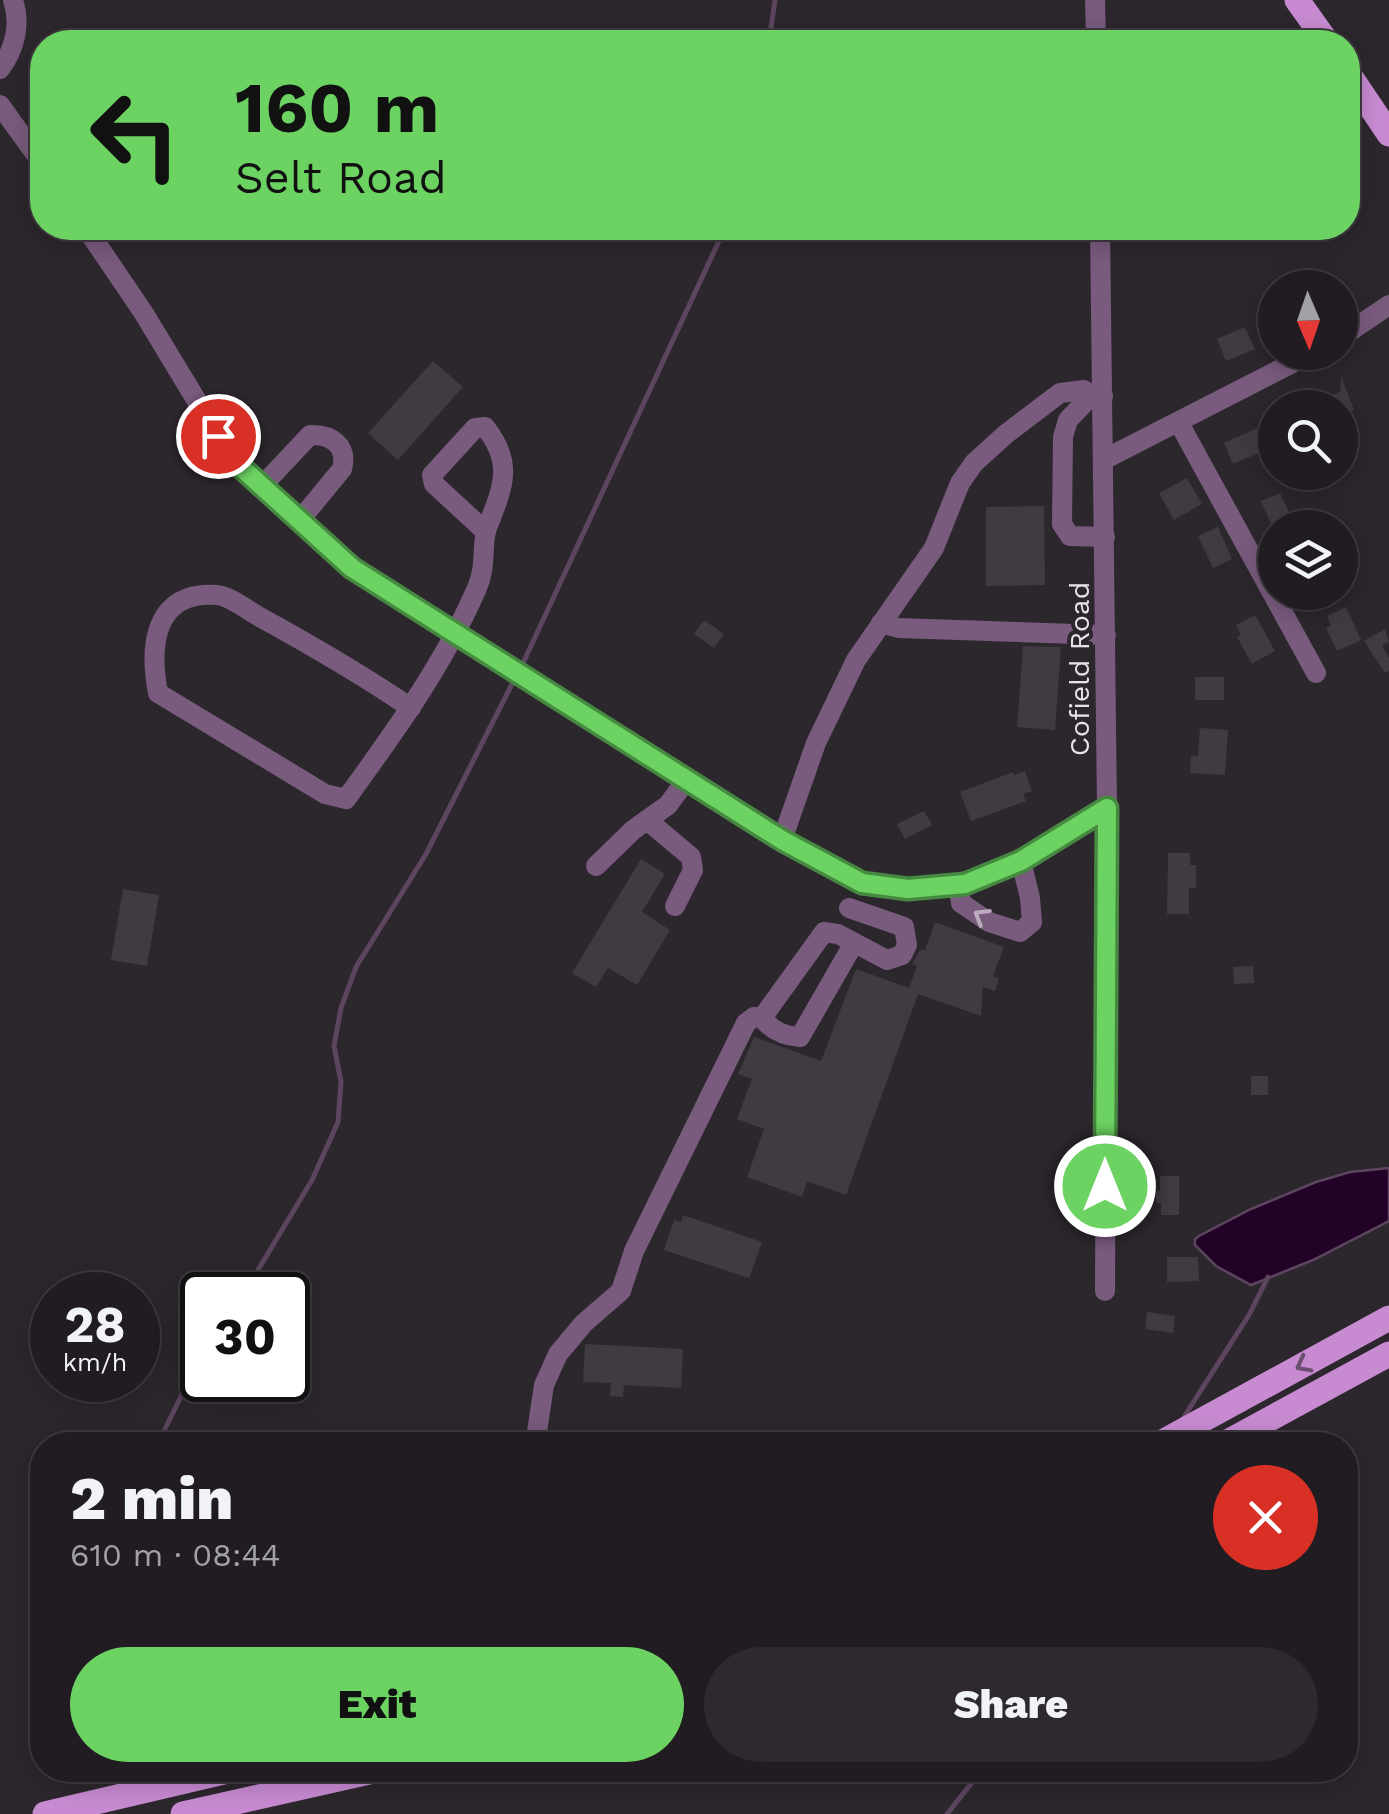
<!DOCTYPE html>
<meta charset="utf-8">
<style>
body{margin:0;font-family:"Work Sans",sans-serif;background:#2d292f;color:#f1f3f6;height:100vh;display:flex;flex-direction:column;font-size:38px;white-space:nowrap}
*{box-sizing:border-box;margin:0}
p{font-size:32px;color:#a2a1a5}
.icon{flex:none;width:55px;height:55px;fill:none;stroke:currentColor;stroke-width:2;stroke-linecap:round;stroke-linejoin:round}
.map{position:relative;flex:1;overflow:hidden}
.panel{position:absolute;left:30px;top:1432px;width:1328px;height:350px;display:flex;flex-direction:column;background:#211c22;border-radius:40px;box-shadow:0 5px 25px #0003,0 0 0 2px #3e3a40}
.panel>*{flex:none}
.top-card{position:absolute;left:30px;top:30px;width:1330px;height:210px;border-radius:40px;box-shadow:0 5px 25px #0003,0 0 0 2px #3e3a40;background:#6cd362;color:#111;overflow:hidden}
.needle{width:65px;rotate:178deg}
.buttons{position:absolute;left:1258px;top:270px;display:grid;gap:20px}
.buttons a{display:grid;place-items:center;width:100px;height:100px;border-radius:50%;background:#211c22;box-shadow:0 5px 25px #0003,0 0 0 2px #3e3a40;font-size:50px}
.speed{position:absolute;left:30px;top:1272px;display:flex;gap:20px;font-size:50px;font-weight:700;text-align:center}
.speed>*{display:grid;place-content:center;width:130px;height:130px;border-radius:50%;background:#211c22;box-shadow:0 5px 25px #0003,0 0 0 2px #3e3a40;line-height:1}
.speed small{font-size:25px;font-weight:400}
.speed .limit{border:5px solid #111;border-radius:15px;background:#fff;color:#111}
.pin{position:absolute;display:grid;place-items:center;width:85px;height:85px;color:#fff;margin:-42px;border:5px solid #fff;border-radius:50%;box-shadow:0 2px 10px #0007}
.me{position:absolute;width:110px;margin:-55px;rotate:0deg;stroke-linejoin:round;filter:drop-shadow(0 0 8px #0008)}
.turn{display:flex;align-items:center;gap:35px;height:210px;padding:0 40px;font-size:45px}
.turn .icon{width:130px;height:130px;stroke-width:2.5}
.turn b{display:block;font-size:70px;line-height:85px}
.round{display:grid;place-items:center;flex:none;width:105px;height:105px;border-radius:52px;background:#2d292f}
.headline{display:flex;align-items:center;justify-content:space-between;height:170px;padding:0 40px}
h1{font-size:60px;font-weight:800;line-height:75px}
.cta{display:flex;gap:20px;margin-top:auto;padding:20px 40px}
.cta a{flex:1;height:115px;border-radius:60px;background:#6cd362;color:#111;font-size:40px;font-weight:800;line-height:115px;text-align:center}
.cta a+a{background:#2d292f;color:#f1f3f6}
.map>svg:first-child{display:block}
.water{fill:#220227;stroke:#5d4560;stroke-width:2.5}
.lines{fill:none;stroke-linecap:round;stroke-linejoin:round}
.stream{stroke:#5d4560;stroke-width:5}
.building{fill:#413a42}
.minor{stroke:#785b7d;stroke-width:20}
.major{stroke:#c88bd2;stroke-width:25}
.oneway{stroke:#baacbc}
.oneway2{stroke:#6a4e6f}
.route-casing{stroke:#468940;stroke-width:25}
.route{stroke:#6cd362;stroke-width:18}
.labels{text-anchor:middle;stroke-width:8;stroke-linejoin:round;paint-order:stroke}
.street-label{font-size:28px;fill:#e6e2e6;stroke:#2c262d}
</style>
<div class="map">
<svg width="1389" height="1814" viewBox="0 0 1389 1814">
<rect width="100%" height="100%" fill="#2c262d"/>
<path class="water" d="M1389 1168V1221L1313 1260 1251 1285 1216 1266 1195 1245V1239L1199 1236 1251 1209 1316 1182 1350 1172Z"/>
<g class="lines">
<g class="stream">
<path d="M769 42 775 0"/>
<path d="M524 661 725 228"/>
<path d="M243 1295 312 1180 338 1122 341 1082 334 1046 341 1008 356 967 426 854 512 684"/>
<path d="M1182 1420 1249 1315 1268 1277"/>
<path d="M157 1445 202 1354"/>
<path d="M121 1782V1770"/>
<path d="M947 1814 982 1770"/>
</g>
</g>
<g class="building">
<path d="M1275 299V343H1274L1259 305Z"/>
<path d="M1245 327 1255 349 1226 361 1217 339Z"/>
<path d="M433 361 463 387 398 460 368 433Z"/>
<path d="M1341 376 1354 410 1340 416V408H1302L1340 392Z"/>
<path d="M1340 419 1358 459 1340 468Z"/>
<path d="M1264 425 1274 447 1233 464 1224 443Z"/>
<path d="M1187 478 1202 504 1174 520 1159 493Z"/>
<path d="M1280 493 1295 525 1288 528H1273L1261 501Z"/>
<path d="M1044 506 1045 585 986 586V507Z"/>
<path d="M1218 527 1232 559 1213 568 1198 536Z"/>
<path d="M1346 607 1361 640 1337 651 1326 628 1331 626 1327 616Z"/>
<path d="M1255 615 1275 651 1252 664 1237 637 1241 634 1236 625Z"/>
<path d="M704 620 724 634 714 648 694 634Z"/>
<path d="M1385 629 1389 642 1382 645 1389 658V671L1385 673 1364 641Z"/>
<path d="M1023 646 1061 647 1055 730 1017 727Z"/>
<rect x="1195" y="677" width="29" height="23"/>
<path d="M1200 728 1228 730 1225 775 1190 773 1191 756H1198Z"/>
<path d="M1025 771 1032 791 1023 794 1026 801 971 821 960 792 1013 772 1014 775Z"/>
<path d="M924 811 932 825 905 839 897 824Z"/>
<path d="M1168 853H1190V865H1196V888H1189V914H1167Z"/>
<path d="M641 859 665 874 642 912 670 930 637 985 608 968 596 987 572 973Z"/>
<path d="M123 889 159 895 147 966 111 960Z"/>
<path d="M935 922 1004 947 993 976 999 978 995 991 983 987 981 1016 918 994 846 1195 807 1181 802 1197 747 1177 764 1129 737 1119 752 1079 738 1074 754 1037 821 1061 856 969 909 988 917 966 912 964 920 950H925Z"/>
<path d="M1253 966 1254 983 1234 984 1233 967Z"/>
<rect x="1251" y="1076" width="17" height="19"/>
<path d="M1160 1176H1179V1215H1161V1203H1156V1191H1160Z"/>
<path d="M683 1215 762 1242 749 1278 664 1250 674 1220 681 1222Z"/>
<path d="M1167 1257H1198L1199 1281 1167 1282Z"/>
<path d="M1147 1312 1175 1316 1173 1333 1145 1329Z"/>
<path d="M585 1344 683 1349 681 1388 624 1385 623 1397 610 1396 611 1383 583 1382Z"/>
</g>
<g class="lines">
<g class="minor">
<path d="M1095 0 1096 42"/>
<path d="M0 69C15 49 21 24 13 0"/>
<path d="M0 105 42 163"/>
<path d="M86 228 143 312 232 459 352 568 823 864C836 871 850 880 865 884 953 905 1037 857 1107 808"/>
<path d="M1100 228 1107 808 1105 1291"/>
<path d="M1340 338 1389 305"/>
<path d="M1090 397 1068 420 1063 437 1062 524 1070 536 1105 537"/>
<path d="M1179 423 1316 673"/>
<path d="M1105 459 1314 352"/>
<path d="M262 486 310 435C332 434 348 446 342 469L300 520"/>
<path d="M881 623 898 628 1106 635"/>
<path d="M411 708C361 674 311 645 258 616 247 610 230 596 217 595 154 590 149 646 158 693L325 794 346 799C394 733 444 664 477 588 487 566 481 544 487 528 502 489 515 464 485 427L475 428 432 475 434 484 485 531"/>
<path d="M647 820 691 857 693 870 675 906"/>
<path d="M782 840 816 743 856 660 934 548 960 483 974 463 1006 434 1060 393 1084 390 1090 397 1103 396"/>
<path d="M596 866 633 830 668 805 687 779"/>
<path d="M958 884 961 903 989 922 1020 932 1032 922 1030 898 1021 861"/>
<path d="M762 1018 824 932 838 934 887 960 902 955 907 945 904 927 849 908"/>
<path d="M535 1445 544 1385 558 1354 584 1323 621 1291 634 1251 746 1023 754 1017 762 1018C772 1031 784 1036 800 1037L854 943"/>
</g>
<g class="major">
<path d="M1297 0 1327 42"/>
<path d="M1348 73 1389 134"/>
<path d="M1157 1445 1389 1318"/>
<path d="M1222 1445 1389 1354"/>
<path d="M45 1814 232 1770"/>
<path d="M183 1814 378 1770"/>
</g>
</g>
<defs><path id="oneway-chevron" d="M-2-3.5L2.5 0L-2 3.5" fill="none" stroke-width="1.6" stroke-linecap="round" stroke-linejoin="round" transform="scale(2.5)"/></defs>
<use class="oneway" href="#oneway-chevron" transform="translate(981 916) rotate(-149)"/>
<use class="oneway2" href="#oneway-chevron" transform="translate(1303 1365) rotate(152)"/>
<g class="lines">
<g class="route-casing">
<path id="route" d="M218 436 232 459 352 568 782 840 862 883 908 889 965 884 1021 861 1107 808 1105 1186"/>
</g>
<use href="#route" class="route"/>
</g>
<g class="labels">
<g class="street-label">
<text transform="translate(1079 669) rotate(-90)" y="10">Cofield Road</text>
</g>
</g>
</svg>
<div class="buttons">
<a><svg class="needle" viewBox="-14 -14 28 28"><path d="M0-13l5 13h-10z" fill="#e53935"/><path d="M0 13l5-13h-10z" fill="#a2a1a5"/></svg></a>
<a><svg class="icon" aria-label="search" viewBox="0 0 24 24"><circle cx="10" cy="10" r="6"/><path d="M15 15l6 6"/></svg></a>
<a><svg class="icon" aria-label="layers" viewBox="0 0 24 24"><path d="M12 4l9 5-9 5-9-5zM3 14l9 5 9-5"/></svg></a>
</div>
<div class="speed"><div>28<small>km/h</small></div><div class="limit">30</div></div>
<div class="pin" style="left:218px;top:436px;background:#d93025"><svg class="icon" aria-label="arrive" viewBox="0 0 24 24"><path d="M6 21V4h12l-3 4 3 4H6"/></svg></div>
<svg class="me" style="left:1105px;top:1186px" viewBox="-20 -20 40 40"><circle r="17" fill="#6cd362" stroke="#fff" stroke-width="3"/><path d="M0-11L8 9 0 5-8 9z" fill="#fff"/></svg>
<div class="top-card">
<div class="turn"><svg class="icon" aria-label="left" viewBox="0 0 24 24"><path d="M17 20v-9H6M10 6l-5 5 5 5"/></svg><div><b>160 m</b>Selt Road</div></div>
</div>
<section class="panel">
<div class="headline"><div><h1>2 min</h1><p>610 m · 08:44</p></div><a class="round" style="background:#d93025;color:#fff"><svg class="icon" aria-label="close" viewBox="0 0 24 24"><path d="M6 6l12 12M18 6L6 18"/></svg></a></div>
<div class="cta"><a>Exit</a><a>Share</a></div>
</section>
</div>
